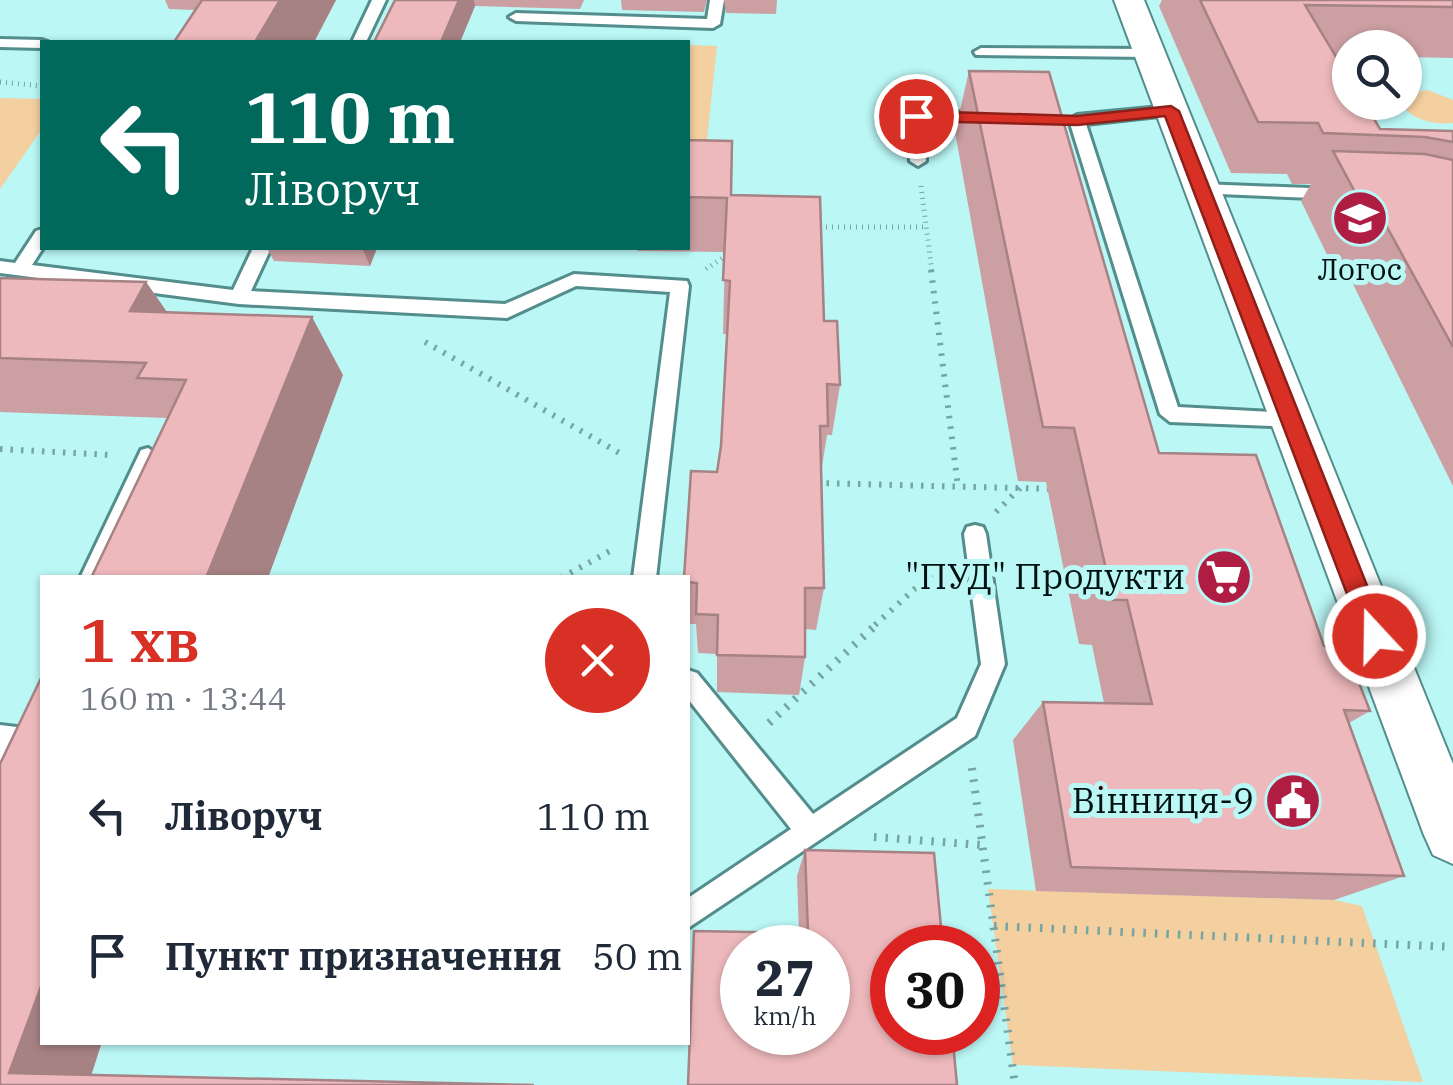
<!DOCTYPE html>
<html lang="uk">
<meta charset="utf-8">
<style>
body{margin:0;font-family:"IBM Plex Serif",serif;background:#f6f6f7;color:#1f2937;height:100vh;display:flex;flex-direction:column;font-size:38px;white-space:nowrap}
*{box-sizing:border-box;margin:0}
p{font-size:32px;color:#747a83}
.icon{flex:none;width:55px;height:55px;fill:none;stroke:currentColor;stroke-width:2;stroke-linecap:round;stroke-linejoin:round}
.map{position:relative;flex:1;overflow:hidden}
.sheet{position:absolute;left:40px;top:575px;width:650px;height:470px;display:flex;flex-direction:column;background:#fff;border-radius:0px;box-shadow:0 2px 8px #0004}
.sheet>*{flex:none}
.hud{position:absolute;left:40px;top:40px;width:650px;height:210px;border-radius:0px;box-shadow:0 2px 8px #0004;background:#00695c;color:#fff;overflow:hidden}
.fabs{position:absolute;left:1332px;top:30px;display:grid;gap:20px}
.fabs a{display:grid;place-items:center;width:90px;height:90px;border-radius:50%;background:#fff;box-shadow:0 2px 8px #0004;font-size:50px}
.speed{position:absolute;left:720px;top:925px;display:flex;gap:20px;font-size:50px;font-weight:700;text-align:center}
.speed>*{display:grid;place-content:center;width:130px;height:130px;border-radius:50%;background:#fff;box-shadow:0 2px 8px #0004;line-height:1}
.speed small{font-size:25px;font-weight:400}
.speed .limit{border:15px solid #d22;background:#fff;color:#111}
.pin{position:absolute;display:grid;place-items:center;width:85px;height:85px;color:#fff;margin:-42px;border:5px solid #fff;border-radius:50%;box-shadow:0 2px 10px #0007}
.me{position:absolute;width:110px;margin:-55px;rotate:339deg;stroke-linejoin:round;filter:drop-shadow(0 0 8px #0008)}
.turn{display:flex;align-items:center;gap:35px;height:210px;padding:0 40px;font-size:45px}
.turn .icon{width:130px;height:130px;stroke-width:2.5}
.turn b{display:block;font-size:70px;line-height:85px}
.round{display:grid;place-items:center;flex:none;width:105px;height:105px;border-radius:52px;background:#f6f6f7}
.summary{display:flex;align-items:center;justify-content:space-between;height:170px;padding:0 40px}
h1{font-size:60px;font-weight:600;line-height:75px;color:#d93025}
ul{padding:0;list-style:none}
li{display:flex;align-items:center;gap:30px;height:140px;padding:0 40px}
li div{flex:1}
li b{display:block;font-size:38px}
li em{font-style:normal}
.map>svg:first-child{display:block}
.green{fill:#f4cfa0}
.lines{fill:none;stroke-linecap:round;stroke-linejoin:round}
.lane-casing{stroke:#538d8c;stroke-width:6}
.street-casing{stroke:#538d8c;stroke-width:4}
.path-far2{stroke:#77a5a3;stroke-width:5;stroke-dasharray:1 5;stroke-linecap:butt}
.path-far1{stroke:#77a5a3;stroke-width:6;stroke-dasharray:2.5 8;stroke-linecap:butt}
.path{stroke:#77a5a3;stroke-width:8;stroke-dasharray:2.5 9;stroke-linecap:butt}
.lane{fill:#fff;fill-rule:evenodd}
.street{fill:#fff;fill-rule:evenodd}
.wall{fill:#cc9fa2}
.shaded-wall{fill:#a68284}
.building{fill:#edb9bc;stroke:#a68284;stroke-width:2.5;fill-rule:evenodd}
.route{fill:#d93025;stroke:#8d1f18;stroke-width:2.5}
.labels{text-anchor:middle;stroke-width:10;stroke-linejoin:round;paint-order:stroke}
.far-poi-label{font-size:30px;fill:#011;stroke:#baf7f5}
.poi-label{font-size:35px;fill:#011;stroke:#baf7f5;text-anchor:end}
</style>
<div class="map">
<svg width="1453" height="1085" viewBox="0 0 1453 1085">
<rect width="100%" height="100%" fill="#baf7f5"/>
<g class="green">
<path d="M688 45 717 46 705 158 688 157Z"/>
<path d="M1428 90 1453 100V123C1433 125 1412 120 1400 103L1405 102V93Z"/>
<path d="M0 98 42 99V129L0 189Z"/>
<path d="M988 889 1334 900 1362 906 1423 1082 1013 1065Z"/>
</g>
<g class="lines">
<g class="lane-casing">
<g id="lane">
<path d="M372 0H386L366 42H352Z"/>
<path d="M710 0H724L720 24 713 28 516 21 509 17 516 13 707 19Z"/>
<path d="M0 39 42 40 48 42H42V48L0 47Z"/>
<path d="M981 48 1149 49 1156 53 1149 57 976 55 974 52Z"/>
<path d="M1171 106 1179 111 1177 114 1086 124 1178 407 1292 413 1302 421 1299 427 1170 422 1160 414 1069 120 1077 115Z"/>
<path d="M916 111 988 113 996 118 988 123 924 121 926 161 918 166 910 161 908 116Z"/>
<path d="M1201 184 1336 189 1345 194 1336 199 1195 193V185Z"/>
<path d="M42 229 43 248 32 265 233 290 253 248H271L251 291 505 304 574 274 687 281 689 286 656 578H633L670 292 576 286 507 318 239 304 0 273V261L15 263 36 231Z"/>
<path d="M148 448 159 456 103 578H80L141 450Z"/>
<path d="M975 525 983 527 986 534 1005 664 975 736 688 928V898L791 829 688 699V670L697 673 813 814 957 718 981 664 964 534 967 527Z"/>
<path d="M0 725 25 728 29 737 9 780 0 784Z"/>
</g>
</g>
<g class="street-casing">
<path id="street" d="M1114 0H1144L1453 764V864L1433 855 1424 835Z"/>
</g>
<g class="path-far2">
<path d="M0 82 42 86"/>
<path d="M921 186 932 272"/>
<path d="M814 227H925"/>
<path d="M706 269 729 254"/>
</g>
<g class="path-far1">
<path d="M931 270 958 487"/>
<path d="M425 342 623 455"/>
<path d="M0 449 111 455"/>
<path d="M816 483 1054 489"/>
<path d="M996 512 1020 488"/>
<path d="M561 578 610 551"/>
<path d="M875 625 940 566"/>
</g>
<g class="path">
<path d="M769 723 878 623"/>
<path d="M972 768 1015 1085"/>
<path d="M874 837 982 845"/>
<path d="M994 926 1453 947"/>
</g>
<use href="#lane" class="lane"/>
<use href="#street" class="street"/>
</g>
<g class="wall">
<path d="M165 0H336L314 42H174L196 10 169 9Z"/>
<path d="M395 0H584L580 9 475 6 460 42H374Z"/>
<path d="M621 0H707L704 12 622 10Z"/>
<path d="M724 0H777L776 14 726 13Z"/>
<path d="M1162 0H1453V58L1405 57V48H1350V56H1336L1380 129 1453 131V486L1345 268 1333 267 1301 201 1311 184H1292L1287 174 1231 173 1159 6Z"/>
<path d="M969 71 1159 453 1324 646 1370 711 1349 723 1404 876 1334 900 1036 891 1013 740 1043 702 1104 703 1092 645 1079 644 1046 482 1018 481 955 132Z"/>
<path d="M688 133V140L732 196 824 321 840 385 832 435H827L821 473 824 588 816 630 805 629V657L799 695 717 692V654L698 653 696 624H688V578L717 472 721 446 727 334H723L725 252 637 251V248H688Z"/>
<path d="M267 248H377L370 266 274 261Z"/>
<path d="M0 278 146 282 167 312 343 375 168 418 0 412Z"/>
<path d="M805 850 957 1085 799 933 797 876Z"/>
</g>
<g class="shaded-wall">
<path d="M280 0H336L314 42H255Z"/>
<path d="M459 0H474L475 6 460 42H441Z"/>
<path d="M362 248H377L370 266Z"/>
<path d="M146 282 187 341 130 311Z"/>
<path d="M312 317 343 375 268 578H206Z"/>
<path d="M42 984V1042H102L91 1076 9 1073Z"/>
</g>
<g class="building">
<path d="M202 0H280L255 42H174Z"/>
<path d="M395 0H459L441 42H374Z"/>
<path d="M1200 0H1453V7L1305 5 1350 80V102H1364L1380 129 1453 131V142L1425 137 1323 133 1318 123 1258 122Z"/>
<path d="M969 71 1049 72 1159 453 1256 455 1324 646 1345 647 1370 711 1344 710 1404 876 1071 867 1043 702 1152 704 1127 600H1113L1074 428 1043 427Z"/>
<path d="M688 133V140L732 141 731 195 820 197 824 321H837L840 385 827 384 828 426H820L824 588H805V657L717 655 718 615 696 614 697 583 688 582V578H684L691 471 717 472 721 446 730 281 723 280 727 198 688 197Z"/>
<path d="M1333 151 1425 154 1453 160V347L1382 218H1369Z"/>
<path d="M0 278 146 282 130 311 312 317 206 578H91L186 380 137 378 146 363 0 358Z"/>
<path d="M42 676V984L9 1073 534 1085H0V764Z"/>
<path d="M805 850 934 853 943 948H892V1032H952L957 1085H688L694 931 808 933ZM742 948H828V1032H742Z"/>
</g>
<path class="route" d="M1171 106 1179 111 1387 636 1384 644H1367L1363 636 1165 116 1077 125 916 121 908 116 916 111 1077 116Z"/>
<defs>
<g id="school-disc" transform="scale(2.875)"><circle r="9.5" fill="#b01d42" stroke="#baf7f5"/><path d="M0-5L7-2L0 1L-7-2ZM-4 1L0 2.5L4 1V4Q0 6-4 4Z" fill="#fff"/></g>
<g id="supermarket-disc" transform="scale(2.875)"><circle r="9.5" fill="#b01d42" stroke="#baf7f5"/><path d="M-6-5.5h2.5l.6 2H6L4.5 2H-2.5L-4.4-4H-6ZM-1.5 3.2a1.3 1.3 0 1 0 .1 0ZM3 3.2a1.3 1.3 0 1 0 .1 0Z" fill="#fff"/></g>
<g id="civic-disc" transform="scale(2.875)"><circle r="9.5" fill="#b01d42" stroke="#baf7f5"/><path d="M-.6-6.5H3V-4.5H.6V-3L4-1V1h2V6H-6V1h2V-1L-.6-3ZM-1.2 2.5V6h2.4V2.5Z" fill="#fff"/></g>
</defs>
<g fill-rule="evenodd">
<use href="#school-disc" x="1360" y="218"/>
<use href="#supermarket-disc" x="1224" y="577"/>
<use href="#civic-disc" x="1293" y="801"/>
</g>
<g class="labels">
<g class="far-poi-label">
<text x="1360" y="280">Логос</text>
</g>
<g class="poi-label">
<text x="1185" y="589">"ПУД" Продукти</text>
<text x="1254" y="813">Вінниця-9</text>
</g>
</g>
</svg>
<div class="fabs">
<a><svg class="icon" aria-label="search" viewBox="0 0 24 24"><circle cx="10" cy="10" r="6"/><path d="M15 15l6 6"/></svg></a>
</div>
<div class="speed"><div>27<small>km/h</small></div><div class="limit">30</div></div>
<div class="pin" style="left:916px;top:116px;background:#d93025"><svg class="icon" aria-label="arrive" viewBox="0 0 24 24"><path d="M6 21V4h12l-3 4 3 4H6"/></svg></div>
<svg class="me" style="left:1375px;top:636px" viewBox="-20 -20 40 40"><circle r="17" fill="#d93025" stroke="#fff" stroke-width="3"/><path d="M0-11L8 9 0 5-8 9z" fill="#fff"/></svg>
<div class="hud">
<div class="turn"><svg class="icon" aria-label="left" viewBox="0 0 24 24"><path d="M17 20v-9H6M10 6l-5 5 5 5"/></svg><div><b>110 m</b>Ліворуч</div></div>
</div>
<section class="sheet">
<div class="summary"><div><h1>1 хв</h1><p>160 m · 13:44</p></div><a class="round" style="background:#d93025;color:#fff"><svg class="icon" aria-label="close" viewBox="0 0 24 24"><path d="M6 6l12 12M18 6L6 18"/></svg></a></div>
<ul>
<li><svg class="icon" aria-label="left" viewBox="0 0 24 24"><path d="M17 20v-9H6M10 6l-5 5 5 5"/></svg><div><b>Ліворуч</b></div><em>110 m</em></li>
<li><svg class="icon" aria-label="arrive" viewBox="0 0 24 24"><path d="M6 21V4h12l-3 4 3 4H6"/></svg><div><b>Пункт призначення</b></div><em>50 m</em></li>
</ul>
</section>
</div>
